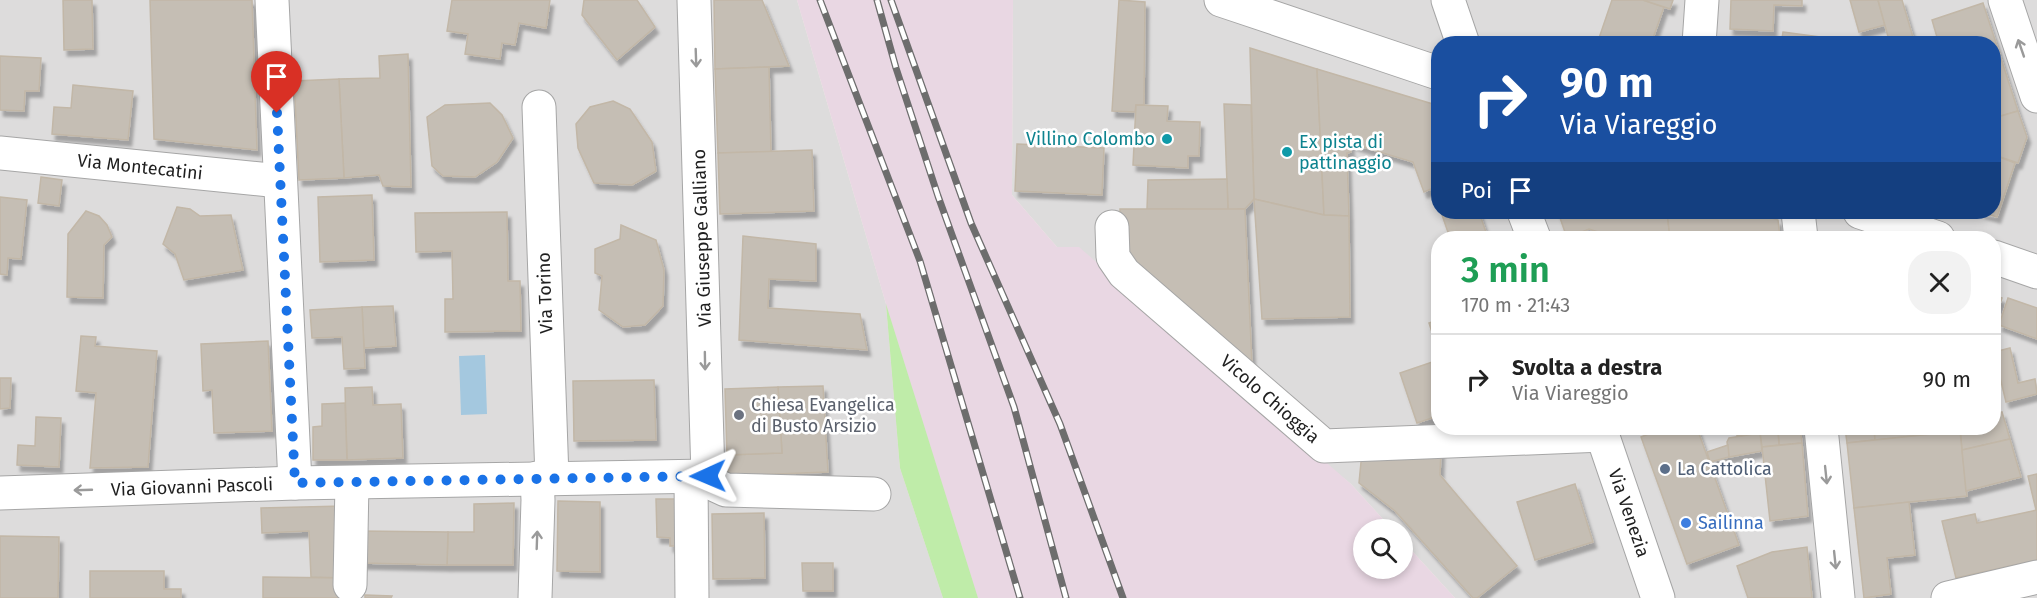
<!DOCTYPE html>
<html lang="it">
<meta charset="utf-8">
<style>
body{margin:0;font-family:"Fira Sans",sans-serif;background:#f2f2f2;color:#222;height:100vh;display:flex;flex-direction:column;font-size:22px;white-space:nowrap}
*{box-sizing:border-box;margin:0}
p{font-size:20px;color:#767676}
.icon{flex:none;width:33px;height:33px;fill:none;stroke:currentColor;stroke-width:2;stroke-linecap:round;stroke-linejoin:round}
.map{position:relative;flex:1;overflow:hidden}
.sheet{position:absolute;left:1431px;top:231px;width:570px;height:204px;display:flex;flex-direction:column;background:#fff;border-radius:24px;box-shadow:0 3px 9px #0003}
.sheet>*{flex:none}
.banner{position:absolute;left:1431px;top:36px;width:570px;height:183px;border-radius:24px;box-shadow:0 3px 9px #0003;background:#1a4fa0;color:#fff;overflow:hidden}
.tools{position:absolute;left:1353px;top:519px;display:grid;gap:12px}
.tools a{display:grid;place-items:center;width:60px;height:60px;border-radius:50%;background:#fff;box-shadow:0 3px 9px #0003;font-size:30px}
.pin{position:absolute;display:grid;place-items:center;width:51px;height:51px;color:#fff;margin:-62px -26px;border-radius:50% 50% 50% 0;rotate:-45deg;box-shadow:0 0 6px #0007}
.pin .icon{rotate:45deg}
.me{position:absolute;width:66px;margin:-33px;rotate:269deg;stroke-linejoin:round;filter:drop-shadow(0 0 4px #0008)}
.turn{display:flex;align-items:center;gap:21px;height:126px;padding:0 30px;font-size:27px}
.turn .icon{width:78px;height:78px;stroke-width:2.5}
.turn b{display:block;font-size:42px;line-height:51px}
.then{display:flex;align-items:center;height:57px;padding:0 30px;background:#0003;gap:12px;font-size:22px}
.round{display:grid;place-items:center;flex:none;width:63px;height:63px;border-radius:24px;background:#f2f2f2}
.overview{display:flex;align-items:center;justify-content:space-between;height:102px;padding:0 30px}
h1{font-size:36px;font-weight:600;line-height:45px;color:#1e9e55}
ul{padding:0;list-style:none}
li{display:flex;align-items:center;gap:18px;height:90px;padding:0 30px;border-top:2px solid #e0e0e0}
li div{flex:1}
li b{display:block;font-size:22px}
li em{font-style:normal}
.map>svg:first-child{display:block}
.residential{fill:#dddcdc;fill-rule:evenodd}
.industrial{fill:#e9d7e3}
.grass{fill:#bfeca9}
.water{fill:#a4c8df}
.building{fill:#c5beb4;stroke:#c2b7a7;stroke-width:1.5;filter:url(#shadow)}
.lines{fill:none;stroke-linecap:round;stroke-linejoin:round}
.minor-casing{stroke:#a6a6a6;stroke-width:35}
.minor{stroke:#fff;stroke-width:33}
.rail-casing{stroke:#6d6d6d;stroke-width:7}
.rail{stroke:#fff;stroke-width:4.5;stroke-dasharray:14;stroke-linecap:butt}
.oneway{stroke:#9a9a9a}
.route{stroke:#1a73e8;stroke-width:10;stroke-dasharray:0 18}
.culture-dot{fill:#0f9aa8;stroke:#fff;stroke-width:2}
.worship-dot{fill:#6b7280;stroke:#fff;stroke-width:2}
.service-dot{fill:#5c6f8a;stroke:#fff;stroke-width:2}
.shop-dot{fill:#3f7fe0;stroke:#fff;stroke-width:2}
.labels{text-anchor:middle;stroke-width:5;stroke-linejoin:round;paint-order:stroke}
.culture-label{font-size:18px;fill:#0d838f;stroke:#fff;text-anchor:end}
.street-label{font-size:18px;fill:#1f1f1f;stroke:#fff}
.worship-label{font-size:18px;fill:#5b616d;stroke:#fff;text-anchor:start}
.service-label{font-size:18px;fill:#4e5e75;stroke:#fff;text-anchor:start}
.shop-label{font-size:18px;fill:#366cbe;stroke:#fff;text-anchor:start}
</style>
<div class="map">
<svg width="2037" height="598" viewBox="0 0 2037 598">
<defs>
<filter id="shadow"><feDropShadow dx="3.5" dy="6" stdDeviation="1.5" flood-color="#0004"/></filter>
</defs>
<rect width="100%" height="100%" fill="#f0eee5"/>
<g class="residential">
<path d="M0 0H797L886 304 900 468 943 598H0Z"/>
<path d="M1013 0H2037V598H1455L1403 541 1402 530 1392 529 1351 484 1057 247 1012 195ZM1438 44H1994V212H1438ZM1438 238H1994V428H1438Z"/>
</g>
<path class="industrial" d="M797 0H1013L1012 195 1057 247H1079L1351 484 1392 529 1364 530V568H1402L1403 541 1455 598H943L900 468 886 304Z"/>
<path class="grass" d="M886 304 978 598H943L900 468Z"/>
<path class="water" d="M485 355 487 414 461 415 459 356Z"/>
<g class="building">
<path d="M63 0H92L93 49 64 50Z"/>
<path d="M150 0H252L257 150 154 139Z"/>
<path d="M452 0H550L546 28 519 23 515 45 502 43 500 59 465 54 468 34 447 31Z"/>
<path d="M584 0H637L655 27 617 60 582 15Z"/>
<path d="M714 0H762L789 66 715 69Z"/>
<path d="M1119 0 1145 2 1144 105H1136L1135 112 1112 111Z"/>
<path d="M1612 0H1643L1664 7 1651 44H1597Z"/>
<path d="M1643 0H1673L1670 9Z"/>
<path d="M1731 0H1802V6L1774 5 1773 31 1730 29Z"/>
<path d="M1850 0H1878L1885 25 1859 32Z"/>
<path d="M1878 0H1902L1915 44H1890Z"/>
<path d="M1983 3 2018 111 1994 118V44H1939L1932 20Z"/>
<path d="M1783 32 1835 39V44H1781Z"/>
<path d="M1250 48 1317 69 1324 215 1254 199Z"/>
<path d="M408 54 411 187 383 186 379 175 344 178 339 79 380 78 379 56Z"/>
<path d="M0 56 41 58 39 91H25L24 111 0 110Z"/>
<path d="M769 67 771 152 718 153 715 69Z"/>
<path d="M1317 69 1436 105 1438 108V186L1424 192 1413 162 1350 143 1351 152 1347 153 1349 216 1324 215Z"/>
<path d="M339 79 344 178 299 180 294 81Z"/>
<path d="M73 85 133 91 128 140 52 134 54 107 71 108Z"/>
<path d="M613 101 630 109 652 142 656 171 632 185 594 183 578 148 576 124 590 107Z"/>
<path d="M490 103 502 115 513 138 497 162 475 177 443 176 432 166 427 117 445 105Z"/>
<path d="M1224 104 1251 105 1254 199 1245 209 1228 210Z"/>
<path d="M1136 105 1168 106 1167 121 1200 122 1199 156H1188V168L1133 165Z"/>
<path d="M2018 111 2027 137 2018 163 1994 155V118Z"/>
<path d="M1017 144 1104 148 1102 195 1015 191Z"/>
<path d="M812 150 814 211 720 214 718 153Z"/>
<path d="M1994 155 2015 163 1997 217 1981 212H1994Z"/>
<path d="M41 177 62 180 59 206 38 203Z"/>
<path d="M1227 179 1228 210 1147 209 1148 180Z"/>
<path d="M372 195 374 260 320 262 318 197Z"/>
<path d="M0 197 27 200 21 259 8 258 7 275 0 274Z"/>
<path d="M1254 199 1324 215 1349 216 1350 317 1262 319Z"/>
<path d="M177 207 190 209 200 216 231 215 243 270 184 280 175 254 163 244Z"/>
<path d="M1120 209H1245L1252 365 1120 250Z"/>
<path d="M86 211 99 216 107 225 112 237 104 245 103 298 67 297 68 234Z"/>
<path d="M507 212 508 281H520L521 331 445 332V299H453L452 251 416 252 415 213Z"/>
<path d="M1441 212H1479L1488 238H1450Z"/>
<path d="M1558 212H1667L1670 238H1638L1625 234 1623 238H1617L1589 229 1567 238Z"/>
<path d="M1667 212H1754L1778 220 1780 238H1670Z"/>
<path d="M621 225 656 240 664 270 663 306 645 325 623 327 599 310 602 276 595 273V249L620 239Z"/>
<path d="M743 236 816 244V281L769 279 768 308 860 314 867 350 739 340Z"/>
<path d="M1994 295 2002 298 1994 321Z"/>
<path d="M2008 298 2037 308V339L1999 325Z"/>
<path d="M393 306 396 346 364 348 362 307Z"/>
<path d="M362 307 365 368 344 369 342 337 312 338 310 310Z"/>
<path d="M1438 320V351L1429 323Z"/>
<path d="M81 336 96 337 95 346 157 351 148 467 90 468 96 393 76 391Z"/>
<path d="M268 341 272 431 214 433 212 390 203 391 201 344Z"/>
<path d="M2010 348 2018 383 2035 379 2037 394 2006 402 1994 352Z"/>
<path d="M1438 360V416L1417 423 1400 373Z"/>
<path d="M0 378H11L10 408 0 409Z"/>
<path d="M654 380 656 440 574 441 573 381Z"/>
<path d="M823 386 828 472 728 476 727 455 782 453 778 387Z"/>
<path d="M372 387 373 405 401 404 403 458 347 460 345 388Z"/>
<path d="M778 387 782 453 727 455 725 389Z"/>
<path d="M345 403 347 460H313V427L322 426V404Z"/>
<path d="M2002 412 2010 439 1962 450 1960 428H1994V414Z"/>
<path d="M36 417 61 418 59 467 17 465 18 445 35 446Z"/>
<path d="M1663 428H1697L1739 545 1687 564 1641 437Z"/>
<path d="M1736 428H1778V432L1737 436Z"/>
<path d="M1778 428H1800L1802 443 1779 445Z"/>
<path d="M1845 428H1874L1875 440 1847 443Z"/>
<path d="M1874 428H1930L1931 434 1875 440Z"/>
<path d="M1930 428H1960V431L1931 434Z"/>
<path d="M1960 431 1967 496 1854 508 1847 443Z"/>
<path d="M1778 432 1779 445 1762 447 1760 433Z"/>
<path d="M1760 433 1762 451 1729 457 1727 442 1729 438Z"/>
<path d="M2010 439 2021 477 1966 491 1962 450Z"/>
<path d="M1802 443 1808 516 1770 521 1762 447Z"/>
<path d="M1728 445 1729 457 1710 462 1707 452Z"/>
<path d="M1441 448 1440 475 1517 566 1477 598H1473L1395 511 1359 483 1362 452Z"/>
<path d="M2037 474V510H2036L2028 476Z"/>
<path d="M1575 484 1593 542 1535 560 1517 502Z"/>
<path d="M656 499H687L688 546H670V538L657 537Z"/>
<path d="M558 501 600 502V572L557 571Z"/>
<path d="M1909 502 1915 555 1887 558 1891 594 1864 598 1854 508Z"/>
<path d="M514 503 513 565H447L448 532H474V504Z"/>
<path d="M343 506 344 578 311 577 309 531 262 533 261 508Z"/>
<path d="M2037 510V560L1956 578 1942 521 1975 514 1977 523Z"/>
<path d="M764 513 765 578 713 579 712 514Z"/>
<path d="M360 531 448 532 447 565 361 563Z"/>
<path d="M0 536 59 537 58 598H0Z"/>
<path d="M1807 547 1812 598H1748L1737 566 1772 552Z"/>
<path d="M802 563H833V591H803Z"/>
<path d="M90 571H164V589H181V598H90Z"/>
<path d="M263 577 344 578 345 598H263Z"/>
<path d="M365 595 392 596 391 598H365Z"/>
</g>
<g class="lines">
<g class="minor-casing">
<g id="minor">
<path d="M272 0 295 483"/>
<path d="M694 0 708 476 713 484 726 490 874 494"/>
<path d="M1221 0 1438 73"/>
<path d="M1448 0 1463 44"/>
<path d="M2005 0 2037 96"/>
<path d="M1699 44 1702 0"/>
<path d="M539 107 552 478"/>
<path d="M0 153 280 181"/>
<path d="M1524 212 1534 238"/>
<path d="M1798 212 1801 238"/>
<path d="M1860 212 1938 238"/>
<path d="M1112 227 1113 257 1124 273 1324 446 1603 435"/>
<path d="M1994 257 2037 272"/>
<path d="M1600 428 1658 598"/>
<path d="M1821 428 1838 598"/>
<path d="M691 477 692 598"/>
<path d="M0 493 295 483 708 476"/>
<path d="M350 585 352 483"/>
<path d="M535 598 538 500 537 478"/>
<path d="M1948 598 2037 577"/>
</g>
</g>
<use href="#minor" class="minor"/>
<g class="rail-casing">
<g id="rail">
<path d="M820 0 920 261 1020 598"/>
<path d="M877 0 896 68 938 196 1014 407 1066 598"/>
<path d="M891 0 971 223 1060 424 1123 598"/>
</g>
</g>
<use href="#rail" class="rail"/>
</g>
<defs><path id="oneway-shaft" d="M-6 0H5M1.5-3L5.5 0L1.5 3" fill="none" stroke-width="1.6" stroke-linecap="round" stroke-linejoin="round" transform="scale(1.5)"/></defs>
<g class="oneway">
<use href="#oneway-shaft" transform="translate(2021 48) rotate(-109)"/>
<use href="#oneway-shaft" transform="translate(696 58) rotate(88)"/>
<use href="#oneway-shaft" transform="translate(705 361) rotate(89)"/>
<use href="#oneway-shaft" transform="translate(1826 475) rotate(84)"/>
<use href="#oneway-shaft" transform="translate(83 490) rotate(178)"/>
<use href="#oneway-shaft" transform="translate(537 540) rotate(-88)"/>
<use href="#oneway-shaft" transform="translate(1835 560) rotate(84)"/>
</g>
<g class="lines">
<path class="route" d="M277 113 295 483 708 476"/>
</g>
<g class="culture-dot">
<circle cx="1167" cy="139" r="6"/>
<circle cx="1287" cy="152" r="6"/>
</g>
<circle class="worship-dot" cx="739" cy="415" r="6"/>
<circle class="service-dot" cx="1665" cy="469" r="6"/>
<circle class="shop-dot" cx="1686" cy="523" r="6"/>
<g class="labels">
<g class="culture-label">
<text x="1155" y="145">Villino Colombo</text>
<text x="1299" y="148" text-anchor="start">Ex pista di<tspan x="1299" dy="21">pattinaggio</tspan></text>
</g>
<g class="street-label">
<text transform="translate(140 167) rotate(6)" y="6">Via Montecatini</text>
<text transform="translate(702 238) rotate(-92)" y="6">Via Giuseppe Galliano</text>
<text transform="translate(545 293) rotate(-92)" y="6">Via Torino</text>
<text transform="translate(1270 399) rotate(41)" y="6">Vicolo Chioggia</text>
<text transform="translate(192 487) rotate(-2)" y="6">Via Giovanni Pascoli</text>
<text transform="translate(1629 513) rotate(71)" y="6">Via Venezia</text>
</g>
<g class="worship-label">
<text x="751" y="411">Chiesa Evangelica<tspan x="751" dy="21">di Busto Arsizio</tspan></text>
</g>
<g class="service-label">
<text x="1677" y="475">La Cattolica</text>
</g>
<g class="shop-label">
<text x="1698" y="529">Sailinna</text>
</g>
</g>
</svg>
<div class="tools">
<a><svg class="icon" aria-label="search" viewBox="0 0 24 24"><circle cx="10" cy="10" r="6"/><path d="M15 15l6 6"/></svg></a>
</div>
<div class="pin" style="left:277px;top:113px;background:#d93025"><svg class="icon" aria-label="arrive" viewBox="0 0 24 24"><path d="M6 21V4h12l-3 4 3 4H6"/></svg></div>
<svg class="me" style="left:708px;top:476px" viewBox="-20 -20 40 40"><path d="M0-17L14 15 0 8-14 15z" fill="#1a73e8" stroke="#fff" stroke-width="4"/></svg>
<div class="banner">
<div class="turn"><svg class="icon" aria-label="right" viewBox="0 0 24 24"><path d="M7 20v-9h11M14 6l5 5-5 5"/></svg><div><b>90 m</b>Via Viareggio</div></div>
<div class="then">Poi<svg class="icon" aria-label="arrive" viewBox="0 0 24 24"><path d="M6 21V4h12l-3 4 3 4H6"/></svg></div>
</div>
<section class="sheet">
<div class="overview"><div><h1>3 min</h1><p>170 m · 21:43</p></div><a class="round"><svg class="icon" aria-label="close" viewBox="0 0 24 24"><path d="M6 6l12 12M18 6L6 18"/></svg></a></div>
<ul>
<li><svg class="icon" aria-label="right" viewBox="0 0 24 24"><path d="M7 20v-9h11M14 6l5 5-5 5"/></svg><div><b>Svolta a destra</b><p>Via Viareggio</p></div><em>90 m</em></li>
</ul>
</section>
</div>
